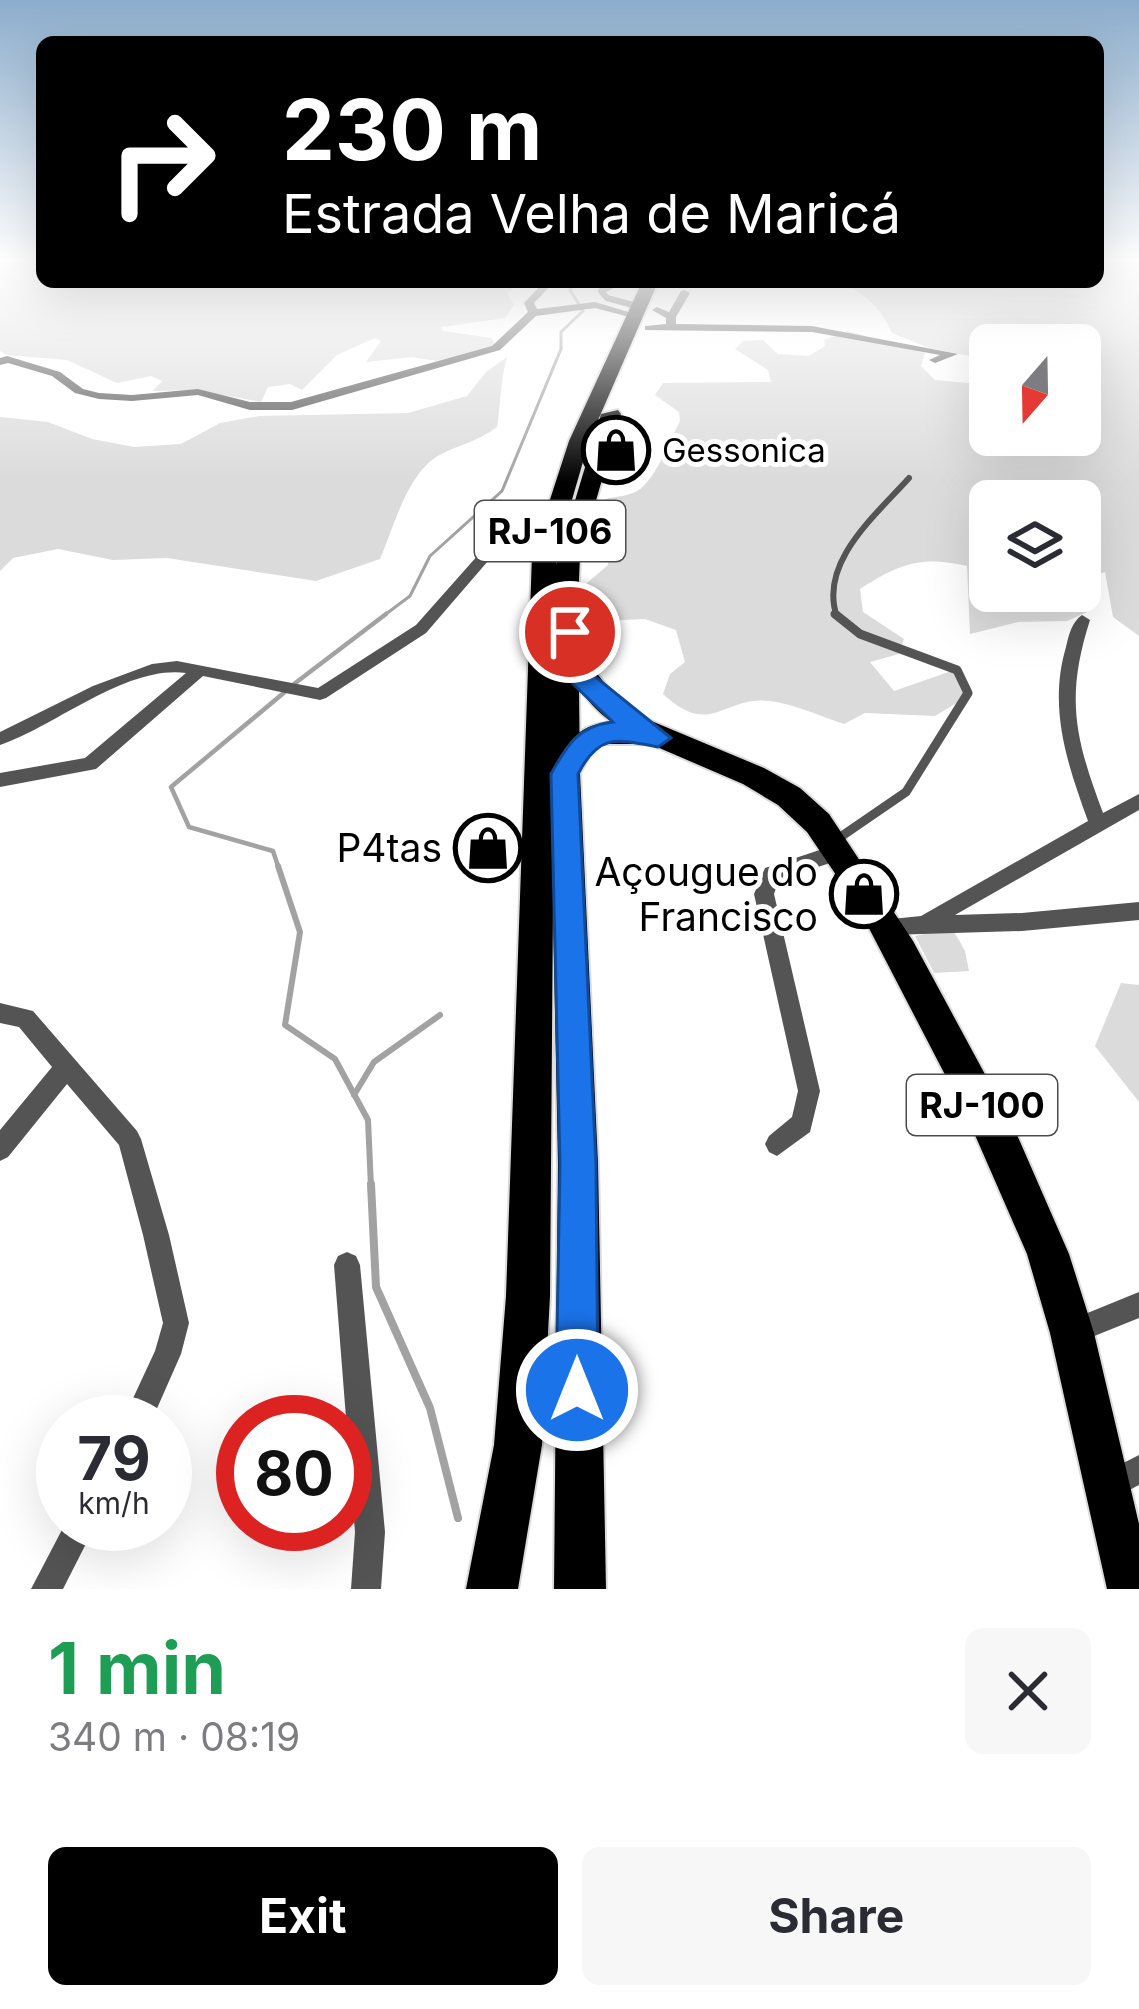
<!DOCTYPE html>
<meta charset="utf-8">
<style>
body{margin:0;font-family:Inter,sans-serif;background:#f7f7f7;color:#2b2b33;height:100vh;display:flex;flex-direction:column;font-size:45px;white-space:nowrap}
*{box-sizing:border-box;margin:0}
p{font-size:39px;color:#7c7c81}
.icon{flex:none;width:66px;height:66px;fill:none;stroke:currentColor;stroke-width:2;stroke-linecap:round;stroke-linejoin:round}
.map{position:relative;height:1589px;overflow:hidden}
.drawer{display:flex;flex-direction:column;background:#fff;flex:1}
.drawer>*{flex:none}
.guide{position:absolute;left:36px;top:36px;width:1068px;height:252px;border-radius:18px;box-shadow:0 12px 48px #0002;background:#000;color:#fff;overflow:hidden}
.needle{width:78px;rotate:200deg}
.controls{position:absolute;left:969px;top:324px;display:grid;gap:24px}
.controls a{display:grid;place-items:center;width:132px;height:132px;border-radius:18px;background:#fff;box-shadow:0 12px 48px #0002;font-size:60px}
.speed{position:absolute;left:36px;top:1395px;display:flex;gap:24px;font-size:60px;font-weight:700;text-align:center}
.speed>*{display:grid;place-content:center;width:156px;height:156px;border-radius:50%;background:#fff;box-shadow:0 12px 48px #0002;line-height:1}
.speed small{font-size:30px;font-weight:400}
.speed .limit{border:18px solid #d22;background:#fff;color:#111}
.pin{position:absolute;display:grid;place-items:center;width:102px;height:102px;color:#fff;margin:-51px;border:6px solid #fff;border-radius:50%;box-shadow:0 3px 12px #0007}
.me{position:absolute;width:132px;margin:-66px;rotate:0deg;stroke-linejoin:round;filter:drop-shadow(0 0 9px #0008)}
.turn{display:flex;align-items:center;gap:42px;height:252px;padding:0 48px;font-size:54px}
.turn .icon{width:156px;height:156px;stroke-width:2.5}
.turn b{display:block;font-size:84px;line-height:102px}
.round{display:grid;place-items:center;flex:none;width:126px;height:126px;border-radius:18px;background:#f7f7f7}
.summary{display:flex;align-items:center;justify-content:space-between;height:204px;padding:0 48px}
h1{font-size:72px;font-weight:700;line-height:90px;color:#1e9e55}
.primary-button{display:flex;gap:24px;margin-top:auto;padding:24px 48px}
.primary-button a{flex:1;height:138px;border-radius:18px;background:#000;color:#fff;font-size:48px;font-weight:700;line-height:138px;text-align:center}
.primary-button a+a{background:#f7f7f7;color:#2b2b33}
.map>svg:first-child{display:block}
.green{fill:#dbdbdb}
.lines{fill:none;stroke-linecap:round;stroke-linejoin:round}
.stream-far3{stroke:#a2a2a2;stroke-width:3}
.stream-far2{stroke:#a2a2a2;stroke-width:4.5}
.stream-far1{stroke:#a2a2a2;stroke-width:6}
.stream{stroke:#a2a2a2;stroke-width:8}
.primary-casing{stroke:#dbdbdb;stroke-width:4}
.trunk-casing{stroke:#dbdbdb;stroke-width:4}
.service-far1{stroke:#545454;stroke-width:6}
.service{stroke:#545454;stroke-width:9}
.minor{fill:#545454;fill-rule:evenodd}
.primary{fill:#000;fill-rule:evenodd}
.trunk{fill:#000;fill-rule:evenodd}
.route{fill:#1a73e8;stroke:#114b97;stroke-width:3}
.labels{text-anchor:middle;stroke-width:10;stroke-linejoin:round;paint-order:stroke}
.far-poi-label{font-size:33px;fill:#000;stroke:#fff;text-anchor:start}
.shield{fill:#fff;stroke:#4c4c4c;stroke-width:3}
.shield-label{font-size:36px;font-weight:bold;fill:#000}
.poi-label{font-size:39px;fill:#000;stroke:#fff;text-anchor:end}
</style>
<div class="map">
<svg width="1139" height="1589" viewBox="0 0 1139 1589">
<rect width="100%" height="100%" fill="#fff"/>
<g class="green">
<path d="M0 261H42V282H522L507 293 514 305 505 318 441 327 443 331 492 338 496 347 436 361 412 357 366 362 381 341 375 338 337 355 302 390 290 384 268 387 261 402 194 390 153 391 162 381 151 376 117 383 67 360 7 355 0 351Z"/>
<path d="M1098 261H1139V636L1113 617 1105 572 1080 581V501H990V591H1075L1087 612 1067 621 1018 622 970 634 967 566C922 555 898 564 860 589L863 612 904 639 899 654 870 662 894 691 960 668 965 698 935 716 865 713 844 724C820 716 794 704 770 701 723 695 712 739 663 694L670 674 685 662 676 630 645 619 599 621 587 606V583L608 565 609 543 596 503C609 496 620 498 633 493 654 486 669 441 680 421L679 412 655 395 663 383 771 382 768 370 735 349 743 341 763 340 778 354 809 356 825 346 824 340 848 331 925 353 921 366 935 380 990 385V435H1080V345H990V360L929 348 892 333C879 305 867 296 841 282H1098Z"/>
<path d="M507 357C500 382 501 402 497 427 478 442 456 445 436 457 406 477 394 527 380 559L316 581 167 558 113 560 58 549 13 558 0 571V417L48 422 92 439 134 447 181 444 220 423 259 416 408 413 467 396 486 372Z"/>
<path d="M952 928 965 951 969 971 934 973 915 936Z"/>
<path d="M1121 983 1139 985V1102L1095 1046Z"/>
</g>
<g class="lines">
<path class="stream-far3" d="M382 617 410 596 430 556 502 491 561 349V332L583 311 570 290 574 282"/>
<g class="stream-far2">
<path d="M294 684 386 614"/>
<path d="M279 869 273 851 189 827 171 787 286 691"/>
</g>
<g class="stream-far1">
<path d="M278 866 300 932 285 1025 335 1059 368 1120 371 1187"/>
<path d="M354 1095 374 1062 440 1015"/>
</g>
<path class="stream" d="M371 1184 376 1287 430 1408 458 1518"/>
<g class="primary-casing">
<path id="primary" d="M570 624 579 627 595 671 616 698 649 720 764 768 800 788 829 814 913 941 1014 1128 1069 1254 1094 1333 1139 1524V1589H1107L1050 1333 1027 1254 968 1119 859 909 807 832 778 805 743 784 650 744H602L589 756 575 782H555L550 774C566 745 577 722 613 723 580 700 568 670 557 633Z"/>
</g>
<g class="trunk-casing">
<path id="trunk" d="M642 282H658L589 441 556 555V564L601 414 618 410 621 414 580 556 578 603 580 774 598 1164 606 1589H554L558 1164 553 906 550 1296 542 1445 518 1589H466L494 1445 506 1296 532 555 569 441Z"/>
</g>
<g class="service-far1">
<path d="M640 307 607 298 601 291 615 284 650 283"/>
<path d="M837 617C818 563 875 516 909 478"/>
</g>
<path class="service" d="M835 614 860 634 957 670 968 693 906 792 836 840"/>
<g class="minor">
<path d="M544 282H554L534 303 537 309 595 302 642 316 637 319 595 308 536 316 500 350 292 410H250L198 395 132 401 99 399 75 393 52 376 8 363 0 365V358L7 356 60 372 83 389 99 393 132 395 198 389 250 402H291L492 346 528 312 524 303Z"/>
<path d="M685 290 690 293 676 317V324L812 326 958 354 935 363 929 360 940 355 812 332 645 330V326L666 324V318L652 310 657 307 669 312 681 291Z"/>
<path d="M544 551 551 555 549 558 488 561 426 633 326 698 320 700 203 676 96 769 0 787V773L85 758 186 673C126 665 56 726 0 745V732L93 686 152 664 177 661 318 688 416 625 479 554Z"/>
<path d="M1082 615 1090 620C1065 698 1075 738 1103 813L1139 794V810L955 915 1022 913 1139 902V920L1022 931 889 935 882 932 879 926 882 920 921 916 1088 821C1067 763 1048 708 1066 647 1069 634 1072 622 1082 615Z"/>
<path d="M838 844 845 846 847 852 845 858 779 880 774 894 820 1091 810 1132 777 1156 769 1152 765 1144 769 1136 792 1117 798 1091 754 894 765 868Z"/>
<path d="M0 1003 33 1011 137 1131 141 1139 169 1235 189 1323 181 1354 151 1422H122L155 1351 163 1323 143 1235 119 1145 67 1084 8 1157 0 1161V1130L52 1067 19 1027 0 1023Z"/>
<path d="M347 1252 356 1256 360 1265 385 1532 381 1589H351L355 1532 334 1265 338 1256Z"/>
<path d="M1139 1292V1318L1072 1345 1063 1341 1059 1332 1063 1323Z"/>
<path d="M1139 1455V1485L1106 1502 1096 1497 1091 1487 1096 1477Z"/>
<path d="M65 1524H96L63 1589H31Z"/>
</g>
<use href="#primary" class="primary"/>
<use href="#trunk" class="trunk"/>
</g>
<linearGradient id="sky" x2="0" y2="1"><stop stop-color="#8cadcc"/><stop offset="0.54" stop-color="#fff"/><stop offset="1" stop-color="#fff" stop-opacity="0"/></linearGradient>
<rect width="1139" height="483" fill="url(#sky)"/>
<path class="route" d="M570 624 582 632 593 675 671 738 658 747C617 739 599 733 578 774L596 1165 598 1390 592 1405 577 1411 562 1405 556 1390 560 1165 551 774C567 745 578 726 613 722L573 684 558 632Z"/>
<defs>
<g id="shop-ring" transform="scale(3.45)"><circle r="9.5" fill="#fff" stroke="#000" stroke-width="1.5"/><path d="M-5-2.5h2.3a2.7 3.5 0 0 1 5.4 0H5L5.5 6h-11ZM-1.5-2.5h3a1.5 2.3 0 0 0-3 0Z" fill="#000"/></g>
</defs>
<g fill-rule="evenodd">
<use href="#shop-ring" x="616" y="450"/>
<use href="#shop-ring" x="488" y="848"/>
<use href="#shop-ring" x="864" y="894"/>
</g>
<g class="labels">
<g class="far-poi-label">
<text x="662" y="462">Gessonica</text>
</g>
<g class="shield">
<rect x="475" y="501" width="150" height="60" rx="9"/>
<rect x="907" y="1075" width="150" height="60" rx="9"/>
</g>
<g class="shield-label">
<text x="550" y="544">RJ-106</text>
<text x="982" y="1118">RJ-100</text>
</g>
<g class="poi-label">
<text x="442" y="862">P4tas</text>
<text x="818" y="886">Açougue do<tspan x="818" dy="45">Francisco</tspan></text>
</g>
</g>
</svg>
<div class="controls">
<a><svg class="needle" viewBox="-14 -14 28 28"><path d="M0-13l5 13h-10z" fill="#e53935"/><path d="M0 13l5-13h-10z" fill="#7c7c81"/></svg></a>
<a><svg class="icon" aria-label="layers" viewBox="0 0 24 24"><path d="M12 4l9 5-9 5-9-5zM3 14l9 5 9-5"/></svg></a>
</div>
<div class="speed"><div>79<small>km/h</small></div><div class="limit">80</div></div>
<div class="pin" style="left:570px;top:632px;background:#d93025"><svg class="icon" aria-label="arrive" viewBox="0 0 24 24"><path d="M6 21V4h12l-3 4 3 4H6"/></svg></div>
<svg class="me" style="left:577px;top:1390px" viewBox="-20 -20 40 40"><circle r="17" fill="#1a73e8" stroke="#fff" stroke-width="3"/><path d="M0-11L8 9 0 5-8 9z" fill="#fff"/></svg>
<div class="guide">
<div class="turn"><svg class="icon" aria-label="right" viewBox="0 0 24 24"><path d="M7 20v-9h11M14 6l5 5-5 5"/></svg><div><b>230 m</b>Estrada Velha de Maricá</div></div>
</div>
</div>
<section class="drawer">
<div class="summary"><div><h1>1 min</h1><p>340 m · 08:19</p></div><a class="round"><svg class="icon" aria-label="close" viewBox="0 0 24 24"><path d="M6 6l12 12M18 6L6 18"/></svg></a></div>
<div class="primary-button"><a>Exit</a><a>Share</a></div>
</section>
